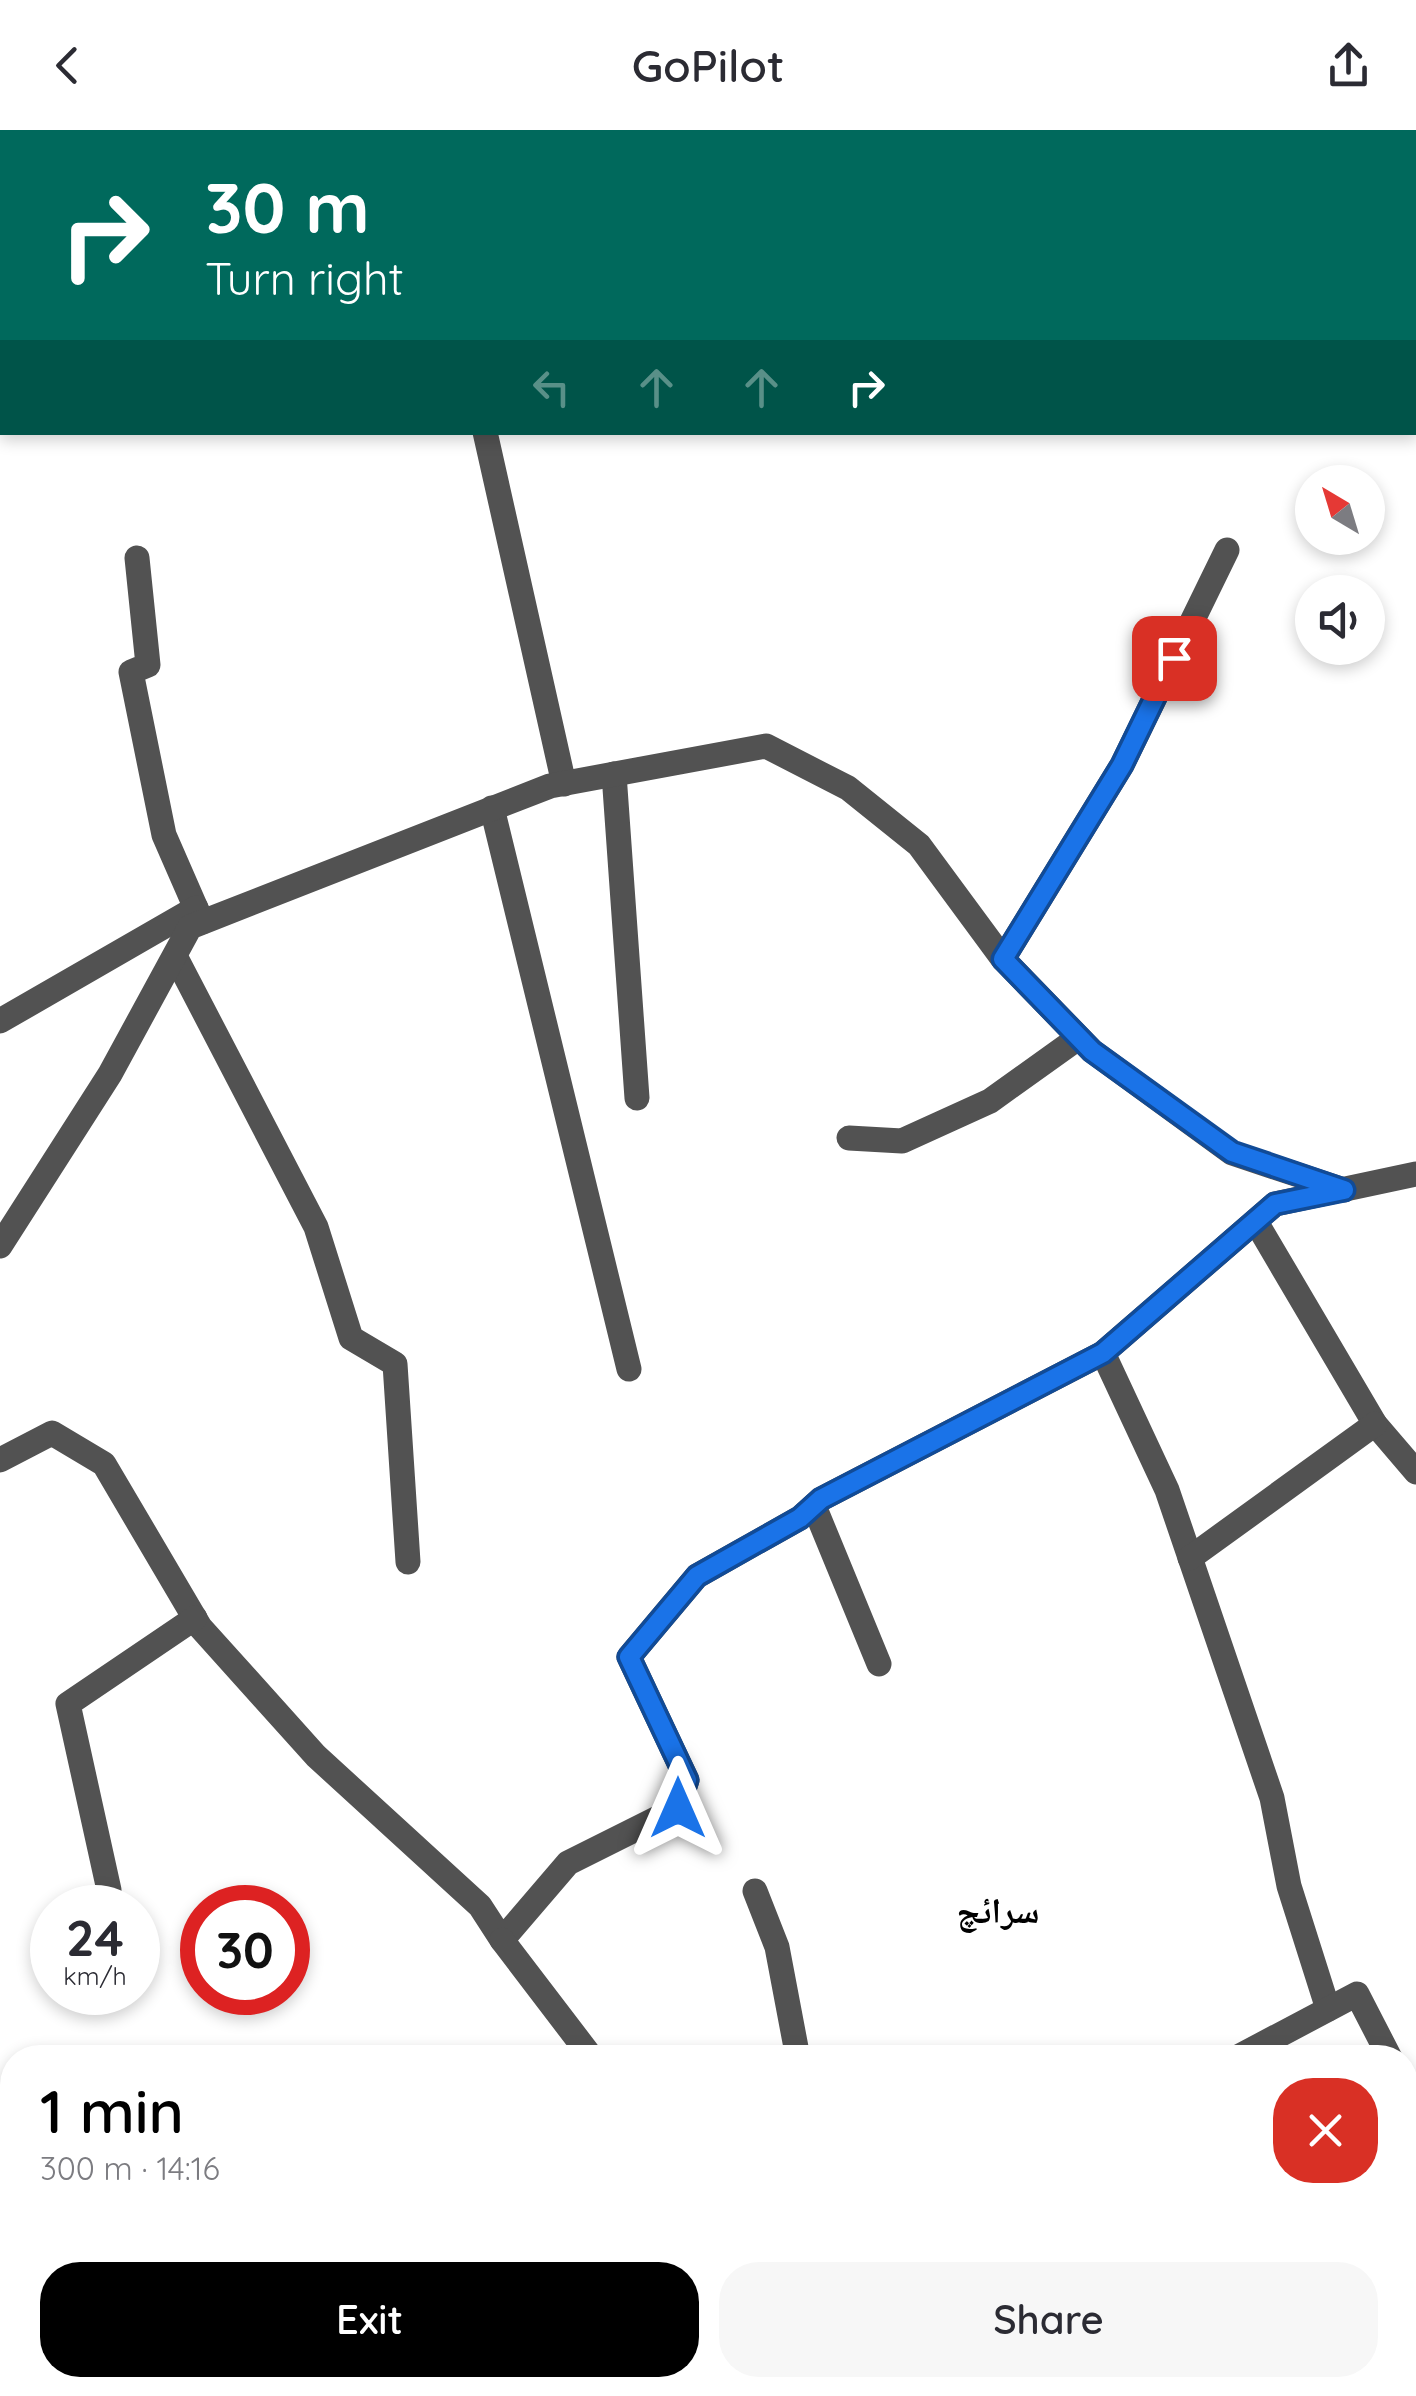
<!DOCTYPE html>
<meta charset="utf-8">
<style>
body{margin:0;font-family:Quicksand,"Noto Naskh Arabic",sans-serif;background:#f7f7f7;color:#2b2b33;height:100vh;display:flex;flex-direction:column;font-size:38px;white-space:nowrap}
*{box-sizing:border-box;margin:0}
p{font-size:32px;color:#7c7c81}
.icon{flex:none;width:55px;height:55px;fill:none;stroke:currentColor;stroke-width:2;stroke-linecap:round;stroke-linejoin:round}
.map{position:relative;flex:1;overflow:hidden}
.drawer{position:absolute;left:0px;top:1915px;width:1418px;height:352px;display:flex;flex-direction:column;background:#fff;border-radius:40px 40px 0 0;box-shadow:0 5px 15px #0003}
.drawer>*{flex:none}
.guide{position:absolute;left:0px;top:0px;width:1418px;height:305px;box-shadow:0 5px 15px #0003;background:#00695c;color:#fff;overflow:hidden}
.needle{width:65px;rotate:322deg}
.controls{position:absolute;left:1295px;top:335px;display:grid;gap:20px}
.controls a{display:grid;place-items:center;width:90px;height:90px;border-radius:50%;background:#fff;box-shadow:0 5px 15px #0003;font-size:50px}
.speed{position:absolute;left:30px;top:1755px;display:flex;gap:20px;font-size:50px;font-weight:700;text-align:center}
.speed>*{display:grid;place-content:center;width:130px;height:130px;border-radius:50%;background:#fff;box-shadow:0 5px 15px #0003;line-height:1}
.speed small{font-size:25px;font-weight:400}
.speed .limit{border:15px solid #d22;background:#fff;color:#111}
.pin{position:absolute;display:grid;place-items:center;width:85px;height:85px;color:#fff;margin:-42px;border-radius:20px;box-shadow:0 5px 15px #0006}
.me{position:absolute;width:110px;margin:-55px;rotate:0deg;stroke-linejoin:round;filter:drop-shadow(0 0 8px #0008)}
.turn{display:flex;align-items:center;gap:35px;height:210px;padding:0 40px;font-size:45px}
.turn .icon{width:130px;height:130px;stroke-width:2.5}
.turn b{display:block;font-size:70px;line-height:85px}
.lanes{display:flex;align-items:center;height:95px;padding:0 40px;background:#0003;justify-content:center;gap:50px;direction:ltr}
.lanes .off{opacity:.35}
.round{display:grid;place-items:center;flex:none;width:105px;height:105px;border-radius:40px;background:#f7f7f7}
.overview{display:flex;align-items:center;justify-content:space-between;height:170px;padding:0 40px}
h1{font-size:60px;font-weight:600;line-height:75px;color:#000}
.primary-button{display:flex;gap:20px;margin-top:auto;padding:20px 40px}
.primary-button a{flex:1;height:115px;border-radius:40px;background:#000;color:#fff;font-size:40px;font-weight:600;line-height:115px;text-align:center}
.primary-button a+a{background:#f7f7f7;color:#2b2b33}
header{display:flex;justify-content:space-between;align-items:center;height:130px;padding:0 40px;background:#fff;font-size:45px;font-weight:600}
.map>svg:first-child{display:block}
.lines{fill:none;stroke-linecap:round;stroke-linejoin:round}
.minor{stroke:#525252;stroke-width:25}
.route-casing{stroke:#114b97;stroke-width:25}
.route{stroke:#1a73e8;stroke-width:18}
.labels{text-anchor:middle;stroke-width:9;stroke-linejoin:round;paint-order:stroke}
.quarter-label{font-size:35px;font-weight:bold;fill:#000;stroke:#fff}
</style>
<header><svg class="icon" aria-label="back" viewBox="0 0 24 24"><path d="M15 5l-7 7 7 7"/></svg>GoPilot<svg class="icon" aria-label="share" viewBox="0 0 24 24"><path d="M12 15V3M7 8l5-5 5 5M5 13v7h14v-7"/></svg></header>
<div class="map">
<svg width="1416" height="2266" viewBox="0 0 1416 2266">
<rect width="100%" height="100%" fill="#fff"/>
<g class="lines">
<g class="minor">
<path d="M426 0V2"/>
<path d="M0 221H2"/>
<path d="M485 302 564 654"/>
<path d="M1227 420 1122 635 1003 829 1092 921 1232 1023 1344 1060"/>
<path d="M137 428 148 535 131 542 164 705 202 792"/>
<path d="M614 644 637 968"/>
<path d="M492 678 629 1239"/>
<path d="M175 826 316 1097 351 1208 395 1234 408 1432"/>
<path d="M0 891 196 778"/>
<path d="M849 1008 902 1011 990 971 1078 908"/>
<path d="M1256 1092 1375 1294 1416 1342"/>
<path d="M0 1116 110 944 190 797 550 656 766 616 848 658 919 715 1003 829"/>
<path d="M1103 1223 1275 1074 1416 1044"/>
<path d="M0 1330 52 1303 104 1334 200 1497 316 1626 480 1776 502 1810 568 1733 678 1678 687 1650 629 1527 697 1446 800 1388 821 1369 1103 1223 1167 1360 1272 1668 1289 1756 1328 1879"/>
<path d="M814 1376 879 1534"/>
<path d="M1190 1428 1375 1294"/>
<path d="M109 1760 68 1574 195 1488"/>
<path d="M755 1761 777 1817 798 1928"/>
<path d="M502 1810 592 1928"/>
<path d="M1236 1928 1357 1864 1390 1928"/>
<path d="M1405 1957 1416 1979"/>
<path d="M1405 2034 1409 2031 1406 2012 1416 1998"/>
<path d="M0 2068 12 2062"/>
<path d="M951 2255 956 2266"/>
<path d="M747 2266 762 2255"/>
</g>
</g>
<g class="lines">
<g class="route-casing">
<path id="route" d="M678 1678 687 1650 629 1527 697 1446 800 1388 821 1369 1103 1223 1275 1074 1344 1060 1232 1022 1092 921 1003 829 1122 635 1174 528"/>
</g>
<use href="#route" class="route"/>
</g>
<g class="labels">
<g class="quarter-label">
<text x="998" y="1793">سرائچ</text>
</g>
</g>
</svg>
<div class="controls">
<a><svg class="needle" viewBox="-14 -14 28 28"><path d="M0-13l5 13h-10z" fill="#e53935"/><path d="M0 13l5-13h-10z" fill="#7c7c81"/></svg></a>
<a><svg class="icon" aria-label="sound" viewBox="0 0 24 24"><path d="M4 9h4l5-4v14l-5-4H4zM17 9q2 3 0 6"/></svg></a>
</div>
<div class="speed"><div>24<small>km/h</small></div><div class="limit">30</div></div>
<div class="pin" style="left:1174px;top:528px;background:#d93025"><svg class="icon" aria-label="arrive" viewBox="0 0 24 24"><path d="M6 21V4h12l-3 4 3 4H6"/></svg></div>
<svg class="me" style="left:678px;top:1678px" viewBox="-20 -20 40 40"><path d="M0-17L14 15 0 8-14 15z" fill="#1a73e8" stroke="#fff" stroke-width="4"/></svg>
<div class="guide">
<div class="turn"><svg class="icon" aria-label="right" viewBox="0 0 24 24"><path d="M7 20v-9h11M14 6l5 5-5 5"/></svg><div><b>30 m</b>Turn right</div></div>
<div class="lanes"><svg class="icon off" aria-label="left" viewBox="0 0 24 24"><path d="M17 20v-9H6M10 6l-5 5 5 5"/></svg><svg class="icon off" aria-label="ahead" viewBox="0 0 24 24"><path d="M12 20V5M6 11l6-6 6 6"/></svg><svg class="icon off" aria-label="ahead" viewBox="0 0 24 24"><path d="M12 20V5M6 11l6-6 6 6"/></svg><svg class="icon" aria-label="right" viewBox="0 0 24 24"><path d="M7 20v-9h11M14 6l5 5-5 5"/></svg></div>
</div>
<section class="drawer">
<div class="overview"><div><h1>1 min</h1><p>300 m · 14:16</p></div><a class="round" style="background:#d93025;color:#fff"><svg class="icon" aria-label="close" viewBox="0 0 24 24"><path d="M6 6l12 12M18 6L6 18"/></svg></a></div>
<div class="primary-button"><a>Exit</a><a>Share</a></div>
</section>
</div>
